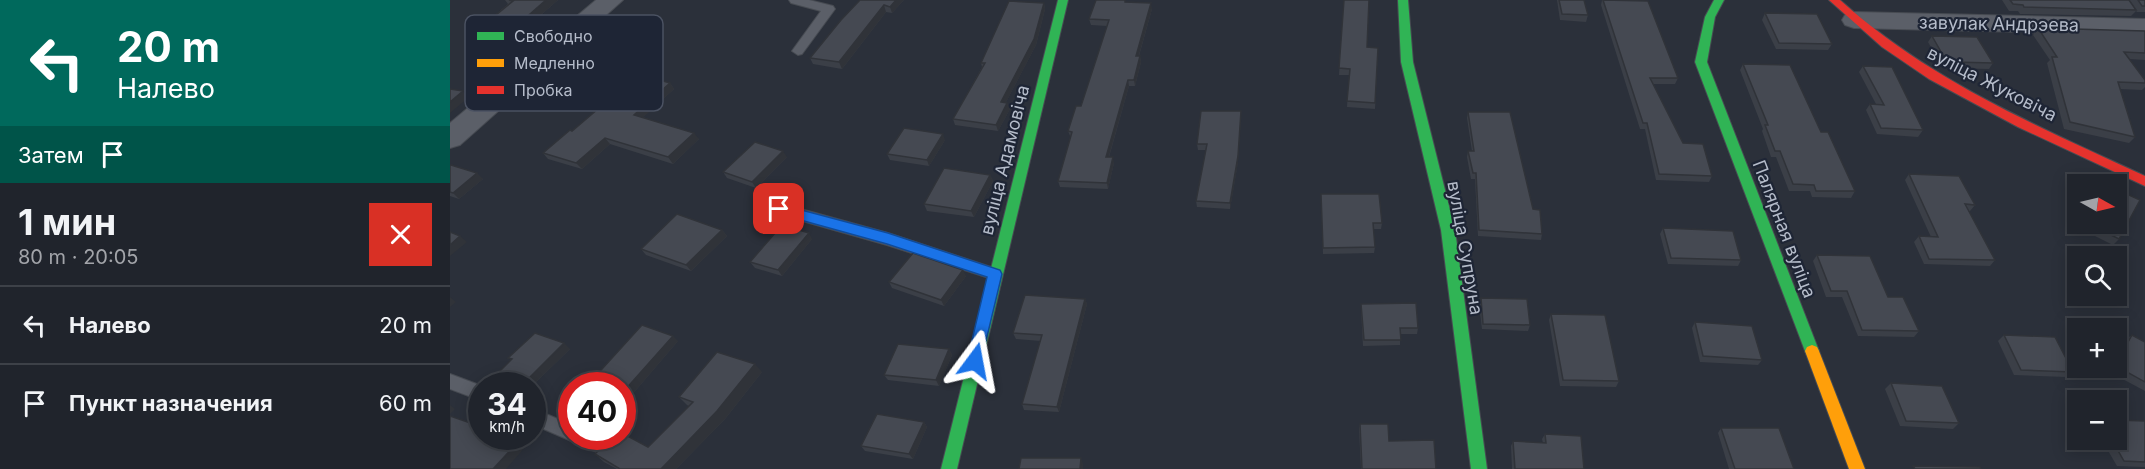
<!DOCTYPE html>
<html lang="ru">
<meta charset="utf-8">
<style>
body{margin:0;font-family:Inter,sans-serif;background:#282c34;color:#f1f3f6;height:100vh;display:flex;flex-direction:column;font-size:22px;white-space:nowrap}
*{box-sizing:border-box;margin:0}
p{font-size:20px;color:#a2a4a9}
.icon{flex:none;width:33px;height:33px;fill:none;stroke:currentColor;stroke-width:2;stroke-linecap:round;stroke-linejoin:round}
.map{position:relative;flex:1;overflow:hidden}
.drawer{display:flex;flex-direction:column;background:#20242c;width:450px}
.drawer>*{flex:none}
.guide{background:#00695c;color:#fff;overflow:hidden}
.needle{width:39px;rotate:98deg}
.tools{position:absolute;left:1617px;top:174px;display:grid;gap:12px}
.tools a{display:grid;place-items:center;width:60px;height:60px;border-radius:0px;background:#20242c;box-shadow:0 3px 15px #0003,0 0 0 2px #3d4148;font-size:30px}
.speed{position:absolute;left:18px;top:372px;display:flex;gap:12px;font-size:30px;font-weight:700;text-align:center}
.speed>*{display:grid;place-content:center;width:78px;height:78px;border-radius:50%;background:#20242c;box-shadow:0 3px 15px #0003,0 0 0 2px #3d4148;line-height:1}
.speed small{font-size:15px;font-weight:400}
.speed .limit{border:9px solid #d22;background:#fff;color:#111}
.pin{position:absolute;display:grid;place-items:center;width:51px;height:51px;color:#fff;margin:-26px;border-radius:12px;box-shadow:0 3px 9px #0006}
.me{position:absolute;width:66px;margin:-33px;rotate:13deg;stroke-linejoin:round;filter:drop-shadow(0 0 4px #0008)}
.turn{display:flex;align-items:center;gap:21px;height:126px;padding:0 18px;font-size:27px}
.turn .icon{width:78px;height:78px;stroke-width:2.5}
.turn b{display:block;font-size:42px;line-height:51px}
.then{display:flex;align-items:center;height:57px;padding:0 18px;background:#0003;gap:12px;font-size:22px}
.round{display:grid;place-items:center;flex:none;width:63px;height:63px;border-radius:0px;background:#282c34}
.overview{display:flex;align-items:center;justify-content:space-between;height:102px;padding:0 18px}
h1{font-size:36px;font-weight:700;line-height:45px}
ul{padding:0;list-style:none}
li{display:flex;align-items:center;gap:18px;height:78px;padding:0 18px;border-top:2px solid #3d4148}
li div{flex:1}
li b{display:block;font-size:22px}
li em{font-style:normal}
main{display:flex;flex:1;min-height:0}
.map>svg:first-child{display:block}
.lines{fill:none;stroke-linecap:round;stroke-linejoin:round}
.lane-casing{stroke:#474b52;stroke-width:2}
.street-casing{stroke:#474b52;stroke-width:2}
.fast-casing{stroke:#474b52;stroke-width:2}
.slow-casing{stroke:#474b52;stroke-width:2}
.jam-casing{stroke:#474b52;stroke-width:2}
.lane{fill:#5b5f68;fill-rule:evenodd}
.street{fill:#5b5f68;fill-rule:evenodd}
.fast{fill:#30b455;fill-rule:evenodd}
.slow{fill:#ff9f0a;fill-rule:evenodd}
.jam{fill:#e5322d;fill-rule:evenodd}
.wall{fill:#3b3f47}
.shaded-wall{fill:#303339}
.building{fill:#454952;stroke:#303339;stroke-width:1.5}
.route{fill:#1a73e8;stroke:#114b97;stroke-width:1.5}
.labels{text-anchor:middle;stroke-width:4.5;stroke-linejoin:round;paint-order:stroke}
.street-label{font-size:18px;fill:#b5bcca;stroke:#1e2535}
.key{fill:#1e2535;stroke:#4b5262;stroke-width:1.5}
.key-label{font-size:16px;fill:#b5bcca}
</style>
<main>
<section class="drawer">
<div class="guide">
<div class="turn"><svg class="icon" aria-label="left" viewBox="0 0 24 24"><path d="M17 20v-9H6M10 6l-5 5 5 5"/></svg><div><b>20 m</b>Налево</div></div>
<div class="then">Затем<svg class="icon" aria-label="arrive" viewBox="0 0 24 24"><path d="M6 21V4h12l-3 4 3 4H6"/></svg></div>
</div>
<div class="overview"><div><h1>1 мин</h1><p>80 m · 20:05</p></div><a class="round" style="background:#d93025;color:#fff"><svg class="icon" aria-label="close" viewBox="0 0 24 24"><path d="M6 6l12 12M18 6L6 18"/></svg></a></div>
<ul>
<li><svg class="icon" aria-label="left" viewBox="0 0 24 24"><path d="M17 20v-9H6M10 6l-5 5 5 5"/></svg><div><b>Налево</b></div><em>20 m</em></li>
<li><svg class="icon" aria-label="arrive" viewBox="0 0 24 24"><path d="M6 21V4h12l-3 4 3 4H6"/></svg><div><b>Пункт назначения</b></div><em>60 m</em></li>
</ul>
</section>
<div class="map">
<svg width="1695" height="469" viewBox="0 0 1695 469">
<rect width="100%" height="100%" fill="#2b303a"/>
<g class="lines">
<g class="lane-casing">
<g id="lane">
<path d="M339 0H359L383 6 385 9 352 54 348 55 342 51 371 11 341 3Z"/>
<path d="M329 203 438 233 550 270 553 274 550 278 545 280 437 245 324 213 322 209 324 205Z"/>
<path d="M0 374 32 386V401L0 389Z"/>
<path d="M82 408 122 425V436L153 438 156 444 153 450 147 452 82 424Z"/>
</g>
</g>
<g class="street-casing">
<g id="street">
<path d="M146 0H173L10 145 0 148V123Z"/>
<path d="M1404 12 1695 19V35L1404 28 1395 25 1392 20 1395 15Z"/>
</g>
</g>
<g class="fast-casing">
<g id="fast">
<path d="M608 0H618L507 469H491Z"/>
<path d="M948 0H958L963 62 1005 230 1037 469H1021L991 230 951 62Z"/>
<path d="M1264 0H1274L1265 17 1257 62 1369 351 1367 355 1362 357 1357 355 1355 351 1245 62 1255 17Z"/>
</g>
</g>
<g class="slow-casing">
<path id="slow" d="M1362 345 1367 347 1369 351 1415 469H1399L1355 351 1357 347Z"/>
</g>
<g class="jam-casing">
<path id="jam" d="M1379 0H1390C1480 81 1587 126 1695 176V186L1568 127 1479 79 1432 47Z"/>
</g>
<use href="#lane" class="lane"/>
<use href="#street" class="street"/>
<use href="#fast" class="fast"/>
<use href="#slow" class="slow"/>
<use href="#jam" class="jam"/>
</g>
<g class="wall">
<path d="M55 0H108L53 48 24 43 19 37 58 4Z"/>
<path d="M410 0H454L442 13 436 12 392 69 363 64 360 58Z"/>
<path d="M894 0 917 47 928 48 925 109 897 107 899 75H889Z"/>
<path d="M1107 0H1134L1138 15 1136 22 1110 20Z"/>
<path d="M1152 0H1172L1228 78 1225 84H1203L1233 143 1262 176 1259 182 1206 180 1195 129H1190L1151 5Z"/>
<path d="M1552 0H1695V12H1687L1686 11 1681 16 1570 14 1568 11H1559Z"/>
<path d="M678 2 702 9 689 56H690L691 62 685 86H679L659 157 664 163 658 189 610 187 608 181 621 138 618 131 631 106 657 26 641 25 639 19Z"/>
<path d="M594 3 595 9 586 45 556 102 557 103 560 109 548 131 505 125 503 119 532 67 531 63Z"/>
<path d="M1315 13 1382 44 1378 50 1326 49 1312 20Z"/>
<path d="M1588 28 1695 31V60L1679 59 1695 80V87L1692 90 1670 89 1685 137 1679 143 1614 129 1597 63 1600 60 1583 35Z"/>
<path d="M1482 36 1543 63 1539 69 1498 68 1490 63 1478 42Z"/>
<path d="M172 51 176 57 145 86 107 77 102 71Z"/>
<path d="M1293 64 1371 132 1405 191 1401 198 1362 197 1360 191H1339L1326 157H1321L1312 131 1313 129 1290 70Z"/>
<path d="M1413 66 1473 130 1468 137 1427 134 1416 110 1420 104H1426L1409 72Z"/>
<path d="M220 83 224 89 193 117 249 139 223 164 160 144 132 169 98 159 93 153 122 131Z"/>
<path d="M1018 112 1083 209 1092 234 1091 240 1028 236 1025 179H1021L1017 157 1018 151H1022L1017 118Z"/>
<path d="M791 117 788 162 780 209 747 207 746 201 756 150H748L747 144Z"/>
<path d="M495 140 479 166 440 160 437 154Z"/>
<path d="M337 157 306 188 277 178 273 172Z"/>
<path d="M0 166 33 179 9 199 0 196Z"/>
<path d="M1459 174 1525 205 1520 211H1518L1545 260 1540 266 1474 264 1464 242 1469 236 1481 237 1455 180Z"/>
<path d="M540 175 543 181 524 217 477 211 474 204Z"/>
<path d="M871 194 932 223 931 229H923L925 247 924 253 873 254Z"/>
<path d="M1628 212V224H1666L1669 239 1663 245 1621 224Z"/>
<path d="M1213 228 1291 260 1288 266 1218 264 1210 234Z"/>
<path d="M272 230 277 236 241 271 196 255 191 249Z"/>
<path d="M362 239 332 276 305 268 300 262Z"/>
<path d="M1367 255 1438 297 1469 331 1464 337 1408 336 1392 297H1376L1363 261Z"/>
<path d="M516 276 494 306 442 288 439 282Z"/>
<path d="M1031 298 1080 325 1078 331 1032 329 1029 304Z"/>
<path d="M635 299 637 304 609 412 574 410 572 404 591 341 566 339 563 333Z"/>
<path d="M911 304 968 328 967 334H950V345L913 346 911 310Z"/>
<path d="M1101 314 1169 381 1166 387 1110 386 1099 320Z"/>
<path d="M1245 322 1312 360 1308 365 1250 362 1242 328Z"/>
<path d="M1554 335 1623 372 1616 377 1564 375 1548 341Z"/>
<path d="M1682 335 1695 342V391L1652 368H1666V336L1675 340Z"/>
<path d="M228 341 180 397 172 394V386H148L142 380Z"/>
<path d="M120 349 82 386H58L51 383 44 377 62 360 58 358Z"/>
<path d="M499 349 502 355 489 386 438 380 434 375Z"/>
<path d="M312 372 275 419 226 469H167L154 462 145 454 198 447 239 406 237 405 229 397Z"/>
<path d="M1441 383 1509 423 1503 429 1450 426 1435 389Z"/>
<path d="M1695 421V467L1667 466 1653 442V440H1666Z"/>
<path d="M474 422 477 427 463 459 415 451 411 446Z"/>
<path d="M910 424 939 441 986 469H911L909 429Z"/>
<path d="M1271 428 1344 469H1279L1268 433Z"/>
<path d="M1095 434 1134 469H1062L1061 446 1063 441 1093 443 1092 439Z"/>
</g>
<g class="shaded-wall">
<path d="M96 0H108L53 48 48 42Z"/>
<path d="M446 0H454L442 13 440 7Z"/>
<path d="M594 3 595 9 586 45 553 108 551 102Z"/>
<path d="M701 3 702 9 687 62 686 56Z"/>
<path d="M434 5 436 12 392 69 389 62Z"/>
<path d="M172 51 176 57 145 86 140 79Z"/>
<path d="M690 56 691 62 685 86 684 80Z"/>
<path d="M678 80 679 86 657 163 656 157Z"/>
<path d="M220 83 224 89 189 121 184 115Z"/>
<path d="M13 91 18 98 0 113V102Z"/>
<path d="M557 103 560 109 548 131 546 125Z"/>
<path d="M791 111V117L788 162 780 209V203Z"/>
<path d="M244 133 249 139 223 164 218 157Z"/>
<path d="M493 134 495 140 479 166 477 160Z"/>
<path d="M155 138 160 144 132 169 126 163Z"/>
<path d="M333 151 337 157 306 188 302 182Z"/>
<path d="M663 157 664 163 658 189 657 183Z"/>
<path d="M27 173 33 179 9 199 3 193Z"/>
<path d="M540 175 543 181 524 217 521 211Z"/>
<path d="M272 230 277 236 241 271 236 265Z"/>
<path d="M359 233 362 239 332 276 328 270Z"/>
<path d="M10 236 17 242 0 256V245Z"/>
<path d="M513 270 516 276 494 306 491 300Z"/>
<path d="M0 297 6 302 0 307Z"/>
<path d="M635 299 637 304 609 412 607 407Z"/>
<path d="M223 336 228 341 180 397 174 391Z"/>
<path d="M114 343 120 349 82 386H71Z"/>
<path d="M499 349 502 355 489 386 486 380Z"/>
<path d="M305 364 312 372 275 419 226 469H211Z"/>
<path d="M0 405 5 409 0 414Z"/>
<path d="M474 422 477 427 463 459 459 454Z"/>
<path d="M69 441 76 446 56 469H43Z"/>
<path d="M631 458 633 464V469H630Z"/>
</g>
<g class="building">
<path d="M59 0H96L48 42 19 37 63 1Z"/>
<path d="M410 0H446L440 7 434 5 389 62 360 58 391 20Z"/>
<path d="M646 0H675V2L701 3 686 56H690L684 80H678L656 157H663L657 183 608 181 622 132 618 131 626 106H631L659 20 639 19Z"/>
<path d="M894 0H919L917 47 928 48 925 103 897 101 900 69 889 68Z"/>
<path d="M1109 0H1134L1138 15 1112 14Z"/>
<path d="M1153 0 1198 1 1228 78H1200L1233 143 1253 144 1262 176 1209 174 1197 123H1193Z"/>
<path d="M1560 0H1679L1686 10 1574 7 1573 5 1563 4Z"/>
<path d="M1688 0H1695V6H1692Z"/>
<path d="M559 1 594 3 584 39 551 102 557 103 546 125 503 119 535 63H531Z"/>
<path d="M1315 13 1367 14 1382 44 1329 43Z"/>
<path d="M1588 28 1695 31V53L1674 52 1695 80V83L1668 82 1685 137 1620 122 1602 57H1607Z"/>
<path d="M1482 36 1527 37 1543 63 1503 62 1494 57Z"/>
<path d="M1293 64 1340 65 1371 132H1378L1405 191H1366L1364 185 1343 184 1330 151H1325L1315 125H1318Z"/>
<path d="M1413 66 1442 67 1473 130 1431 128 1420 104 1434 105Z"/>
<path d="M189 74 220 83 184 115 244 133 218 157 155 138 126 163 93 153 120 130 122 131Z"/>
<path d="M0 89 13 91 0 102Z"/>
<path d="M751 111H791L788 156 780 203 746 201 757 144H747Z"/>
<path d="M1018 112H1060L1083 209 1090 210 1092 234 1029 230 1026 173H1023L1018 151H1024Z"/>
<path d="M454 128 493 134 477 160 437 154Z"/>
<path d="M305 142 333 151 302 182 273 172Z"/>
<path d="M1 165 27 173 3 193 0 192V166Z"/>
<path d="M494 168 540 175 521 211 474 204Z"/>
<path d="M1459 174 1509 176 1525 205 1515 204 1545 260 1479 259 1469 236 1488 237Z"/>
<path d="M1649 180 1658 184H1646Z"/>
<path d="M1666 189 1690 200 1669 239 1639 224H1666Z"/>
<path d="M871 194H929L932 223H923L925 247 873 248Z"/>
<path d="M227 214 272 230 236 265 191 249Z"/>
<path d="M332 225 359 233 328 270 300 262Z"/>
<path d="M1213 228 1283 231 1291 260 1221 258Z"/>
<path d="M0 232 10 236 0 245Z"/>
<path d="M463 253 513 270 491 300 439 282Z"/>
<path d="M1367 255 1420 256 1438 297H1453L1469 331 1412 330 1397 291H1381Z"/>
<path d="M575 295 635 299 607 407 572 404 592 335 563 333Z"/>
<path d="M1031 298 1077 299 1080 325 1033 324Z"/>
<path d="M966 303 968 328H950L951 340H914L911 304Z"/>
<path d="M1101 314 1155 315 1169 381 1113 380Z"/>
<path d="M1245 322 1302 326 1312 360 1253 356Z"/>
<path d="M192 325 223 336 174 391H172V386H158L142 380Z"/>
<path d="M85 333 114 343 71 386H65L44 377 62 359 58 358Z"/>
<path d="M1554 335 1605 337 1623 372 1571 370Z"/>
<path d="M1682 335 1695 342V382L1666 366V336L1678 342Z"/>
<path d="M448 344 499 349 486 380 434 375Z"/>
<path d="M267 352 305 364 267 411 211 469H170L145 454 163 436H172V433L198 447 243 402 229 397Z"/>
<path d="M1441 383 1492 386 1509 423 1456 421Z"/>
<path d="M427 414 474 422 459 454 411 446Z"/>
<path d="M0 416 32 427V436H57L69 441 43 469H0Z"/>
<path d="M1666 420 1695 421V462L1674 461 1662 440H1666Z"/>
<path d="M910 424H938L939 441 984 440 986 469H912Z"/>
<path d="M1271 428H1329L1344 469H1285Z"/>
<path d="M1095 434 1131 436 1134 469H1065L1063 441 1096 443Z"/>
<path d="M571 458H631L630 469H569Z"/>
<path d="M1463 466 1530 467 1531 469H1465Z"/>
</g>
<path class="route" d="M329 204 438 233 550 270 552 274 530 366 525 367 519 366 517 361 537 277 437 244 325 213 323 209 325 205Z"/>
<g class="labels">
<g class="street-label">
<text transform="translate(1549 24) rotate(1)" y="6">завулак Андрэева</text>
<text transform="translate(1542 84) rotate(27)" y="6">вуліца Жуковіча</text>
<text transform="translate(555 160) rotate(-76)" y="6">вуліца Адамовіча</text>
<text transform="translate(1334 229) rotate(69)" y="6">Палярная вуліца</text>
<text transform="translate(1015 248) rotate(80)" y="6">вуліца Супруна</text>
</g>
</g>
<rect x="15" y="15" width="198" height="96" rx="9" class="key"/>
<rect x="27" y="32" width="27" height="8" fill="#30b455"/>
<rect x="27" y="59" width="27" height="8" fill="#ff9f0a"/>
<rect x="27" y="86" width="27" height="8" fill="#e5322d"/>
<g class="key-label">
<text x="64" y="42">Свободно</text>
<text x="64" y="69">Медленно</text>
<text x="64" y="96">Пробка</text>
</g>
</svg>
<div class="tools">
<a><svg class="needle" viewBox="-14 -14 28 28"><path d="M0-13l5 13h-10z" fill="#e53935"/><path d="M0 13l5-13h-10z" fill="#a2a4a9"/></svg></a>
<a><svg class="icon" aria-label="search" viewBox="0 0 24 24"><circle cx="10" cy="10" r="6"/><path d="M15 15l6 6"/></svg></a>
<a>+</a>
<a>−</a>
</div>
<div class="speed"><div>34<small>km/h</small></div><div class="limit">40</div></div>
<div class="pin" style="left:329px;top:209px;background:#d93025"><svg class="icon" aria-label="arrive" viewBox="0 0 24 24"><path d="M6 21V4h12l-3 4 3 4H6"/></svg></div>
<svg class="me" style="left:525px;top:361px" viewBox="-20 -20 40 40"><path d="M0-17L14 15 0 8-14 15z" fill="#1a73e8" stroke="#fff" stroke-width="4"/></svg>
</div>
</main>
